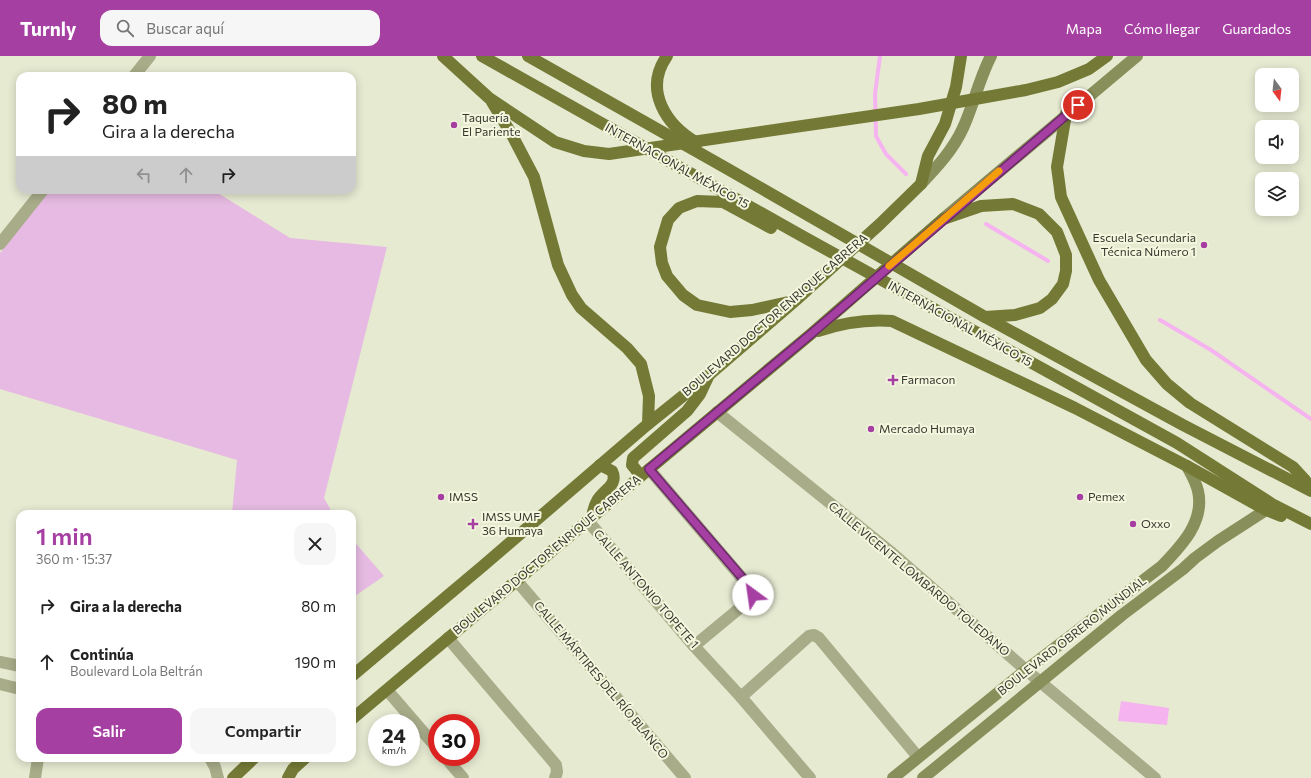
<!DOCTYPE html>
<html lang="es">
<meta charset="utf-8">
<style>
body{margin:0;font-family:Commissioner,sans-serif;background:#f6f6f6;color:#222;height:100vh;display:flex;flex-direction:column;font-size:15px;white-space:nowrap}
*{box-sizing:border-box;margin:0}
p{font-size:13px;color:#767676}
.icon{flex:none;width:22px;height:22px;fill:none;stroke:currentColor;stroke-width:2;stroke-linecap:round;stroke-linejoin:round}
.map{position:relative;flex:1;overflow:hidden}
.details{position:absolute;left:16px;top:454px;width:340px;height:252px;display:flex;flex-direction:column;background:#fff;border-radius:12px;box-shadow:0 2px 10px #0003}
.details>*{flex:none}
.hud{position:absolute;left:16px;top:16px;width:340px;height:122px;border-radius:12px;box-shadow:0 2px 10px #0003;background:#fff;color:#222;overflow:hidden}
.needle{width:26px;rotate:165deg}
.tools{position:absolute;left:1255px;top:12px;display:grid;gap:8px}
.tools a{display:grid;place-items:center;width:44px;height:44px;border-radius:8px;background:#fff;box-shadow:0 2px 10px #0003;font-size:20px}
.speed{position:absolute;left:368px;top:658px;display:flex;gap:8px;font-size:20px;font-weight:700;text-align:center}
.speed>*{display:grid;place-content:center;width:52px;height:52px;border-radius:50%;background:#fff;box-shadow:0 2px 10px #0003;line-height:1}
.speed small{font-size:10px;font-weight:400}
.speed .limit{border:6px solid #d22;background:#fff;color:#111}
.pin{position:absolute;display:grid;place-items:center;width:34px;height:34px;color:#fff;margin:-17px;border:2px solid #fff;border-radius:50%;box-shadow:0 1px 4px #0007}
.me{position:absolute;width:44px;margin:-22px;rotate:329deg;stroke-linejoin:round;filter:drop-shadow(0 0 3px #0008)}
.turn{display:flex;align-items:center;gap:14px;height:84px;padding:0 20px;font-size:18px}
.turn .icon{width:52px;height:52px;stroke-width:2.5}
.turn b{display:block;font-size:28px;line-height:34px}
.lanes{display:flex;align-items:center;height:38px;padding:0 20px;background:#0003;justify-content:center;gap:20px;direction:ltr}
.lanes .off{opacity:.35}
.round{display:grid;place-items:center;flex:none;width:42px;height:42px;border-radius:12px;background:#f6f6f6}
.headline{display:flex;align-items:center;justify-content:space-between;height:68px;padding:0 20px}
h1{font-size:24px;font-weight:600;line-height:30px;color:#a63fa2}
.button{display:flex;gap:8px;margin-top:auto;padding:8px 20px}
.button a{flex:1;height:46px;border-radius:12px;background:#a63fa2;color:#fff;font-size:16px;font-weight:600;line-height:46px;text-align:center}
.button a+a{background:#f6f6f6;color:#222}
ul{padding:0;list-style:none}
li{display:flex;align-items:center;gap:12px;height:56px;padding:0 20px}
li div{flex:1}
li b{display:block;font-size:15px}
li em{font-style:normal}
header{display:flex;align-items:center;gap:24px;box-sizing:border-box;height:56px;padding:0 20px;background:#a63fa2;color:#fff}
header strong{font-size:19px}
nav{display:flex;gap:22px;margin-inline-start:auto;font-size:14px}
.search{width:280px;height:36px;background:#f6f6f6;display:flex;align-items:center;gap:10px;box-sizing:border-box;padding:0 14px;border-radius:12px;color:#767676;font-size:15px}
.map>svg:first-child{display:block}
.green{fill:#e6bae2}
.water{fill:#f5b3ef}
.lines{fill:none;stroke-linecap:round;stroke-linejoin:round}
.stream{stroke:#f5b3ef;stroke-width:4}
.street{stroke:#a8ac89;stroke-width:12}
.secondary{stroke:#898f5a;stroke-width:12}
.primary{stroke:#747a36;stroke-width:12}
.route-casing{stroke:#6c2969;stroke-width:10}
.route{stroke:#a63fa2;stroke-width:7}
.slow{stroke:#f59e0b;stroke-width:7}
.poi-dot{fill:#a63fa2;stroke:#f4f7de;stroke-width:1.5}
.labels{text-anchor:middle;stroke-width:4;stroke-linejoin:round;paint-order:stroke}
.poi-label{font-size:12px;fill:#37382f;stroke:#f4f7de;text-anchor:start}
.street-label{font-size:12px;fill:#37382f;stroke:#f4f7de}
</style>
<header>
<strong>Turnly</strong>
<div class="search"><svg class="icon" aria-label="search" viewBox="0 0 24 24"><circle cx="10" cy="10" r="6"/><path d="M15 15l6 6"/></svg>Buscar aquí</div>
<nav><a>Mapa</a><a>Cómo llegar</a><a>Guardados</a></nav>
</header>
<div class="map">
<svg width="1311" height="722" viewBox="0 0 1311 722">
<rect width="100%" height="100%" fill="#e6ead1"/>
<g class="green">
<path d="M48 134H213L290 182 387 191 324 442 333 458H232L237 404 0 333V197Z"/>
<path d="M352 483 384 520 352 542Z"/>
</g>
<path class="water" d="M1121 645 1169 652 1167 669 1118 665Z"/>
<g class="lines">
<g class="stream">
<path d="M880 0 875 38 876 80 886 98 906 118"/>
<path d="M986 168 1048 205"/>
<path d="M1160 264 1211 294 1311 363"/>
</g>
<g class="street">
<path d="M134 20 150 0"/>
<path d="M0 188 43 134"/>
<path d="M717 356 892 497 1026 614 1155 722"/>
<path d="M649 413 753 535 752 542 694 590"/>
<path d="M588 465 694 590 741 641 810 722"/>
<path d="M517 525 685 722"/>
<path d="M448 582 556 709 557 716 555 722"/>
<path d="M0 606 20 610"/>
<path d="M0 628 20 633"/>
<path d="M387 634 437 692"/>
<path d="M741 641 809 580 814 579 819 582 918 701"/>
<path d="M445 701 463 722"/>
<path d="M210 702 215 711 218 722"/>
<path d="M35 722 38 702"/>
</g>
<g class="secondary">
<path d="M921 128C937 111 953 94 963 72 974 48 979 23 991 0"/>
<path d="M944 162 1137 0"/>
<path d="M893 722 1026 614 1162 510C1181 490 1205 466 1198 435 1196 426 1191 418 1187 410"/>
<path d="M923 722 1122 559 1183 513 1195 502 1218 485 1266 454"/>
</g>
<g class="primary">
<path d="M443 0 489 42 555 86 584 95 609 98 919 53 1026 34 1058 26 1089 13 1107 0"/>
<path d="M482 0 802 180 1177 387 1272 448 1311 468"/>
<path d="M528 0 726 112 985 261 1183 369 1311 435"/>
<path d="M667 0C643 34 666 69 697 87"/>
<path d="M492 46 512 79 534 121 558 209 572 239 581 252 627 292 641 308 649 340 648 368"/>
<path d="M1066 58 1057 111 1061 141 1099 224 1146 304 1167 328 1190 347 1293 411 1305 424 1311 434"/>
<path d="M771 172 723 146 697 145 679 152 668 164 660 191 662 207 667 220 683 239 697 249 730 256 752 254 793 245"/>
<path d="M818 275C842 267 867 263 892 265L1075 352 1187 410 1266 454 1281 460"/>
<path d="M641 420 632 409 633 402 687 355 700 338 708 321"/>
<path d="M592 461C593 455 594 450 597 445 603 434 619 429 612 415L600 409"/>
<path d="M352 620 484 509 648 368 709 319 796 244 880 168 921 128 928 100 945 68 956 31 961 0"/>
<path d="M352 663 641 420 811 278 943 163 981 150 1013 148 1039 158 1057 176 1066 199V215L1063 228 1052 243 1040 252 1015 259 985 261"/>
<path d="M233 722 254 702"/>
<path d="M288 722 293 713 305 702"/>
</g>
</g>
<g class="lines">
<g class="route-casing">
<path id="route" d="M753 539 751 532 649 413 811 278 1078 49"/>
</g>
<use href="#route" class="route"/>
<path class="slow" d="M889 210 999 115"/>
</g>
<g class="poi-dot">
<circle cx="454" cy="69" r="4"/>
<circle cx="1204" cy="189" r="4"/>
<path d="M891 318h4v4h4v4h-4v4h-4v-4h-4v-4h4z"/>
<circle cx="871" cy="373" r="4"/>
<circle cx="441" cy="441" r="4"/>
<circle cx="1080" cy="441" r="4"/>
<path d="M471 462h4v4h4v4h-4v4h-4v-4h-4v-4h4z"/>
<circle cx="1133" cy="468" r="4"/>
</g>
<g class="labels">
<g class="poi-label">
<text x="462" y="66">Taquería<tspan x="462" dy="14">El Pariente</tspan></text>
<text x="1196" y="186" text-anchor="end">Escuela Secundaria<tspan x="1196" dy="14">Técnica Número 1</tspan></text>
<text x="901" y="328">Farmacon</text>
<text x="879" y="377">Mercado Humaya</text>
<text x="449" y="445">IMSS</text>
<text x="1088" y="445">Pemex</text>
<text x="482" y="465">IMSS UMF<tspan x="482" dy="14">36 Humaya</tspan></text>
<text x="1141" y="472">Oxxo</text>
</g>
<g class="street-label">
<text transform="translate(677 110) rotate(29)" y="4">INTERNACIONAL MÉXICO 15</text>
<text transform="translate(775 259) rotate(-41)" y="4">BOULEVARD DOCTOR ENRIQUE CABRERA</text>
<text transform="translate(960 268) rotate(29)" y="4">INTERNACIONAL MÉXICO 15</text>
<text transform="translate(547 499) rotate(-40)" y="4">BOULEVARD DOCTOR ENRIQUE CABRERA</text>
<text transform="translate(919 523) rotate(40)" y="4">CALLE VICENTE LOMBARDO TOLEDANO</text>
<text transform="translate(646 533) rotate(49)" y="4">CALLE ANTONIO TOPETE 1</text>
<text transform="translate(1072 580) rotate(-38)" y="4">BOULEVARD OBRERO MUNDIAL</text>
<text transform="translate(601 624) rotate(50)" y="4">CALLE MÁRTIRES DEL RÍO BLANCO</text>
</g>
</g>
</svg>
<div class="tools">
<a><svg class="needle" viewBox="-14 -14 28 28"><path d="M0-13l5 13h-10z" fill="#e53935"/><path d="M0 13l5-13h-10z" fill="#767676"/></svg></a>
<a><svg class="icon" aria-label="sound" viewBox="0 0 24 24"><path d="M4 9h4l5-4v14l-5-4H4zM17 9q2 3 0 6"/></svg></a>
<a><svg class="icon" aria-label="layers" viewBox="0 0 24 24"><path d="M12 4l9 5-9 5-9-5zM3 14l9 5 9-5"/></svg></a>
</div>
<div class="speed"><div>24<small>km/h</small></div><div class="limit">30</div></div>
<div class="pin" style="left:1078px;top:49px;background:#d93025"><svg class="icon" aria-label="arrive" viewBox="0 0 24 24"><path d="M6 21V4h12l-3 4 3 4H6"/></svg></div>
<svg class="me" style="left:753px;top:539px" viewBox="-20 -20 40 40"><circle r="19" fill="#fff"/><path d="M0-13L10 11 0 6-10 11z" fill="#a63fa2"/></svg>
<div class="hud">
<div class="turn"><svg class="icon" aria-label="right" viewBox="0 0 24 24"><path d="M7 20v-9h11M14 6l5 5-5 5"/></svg><div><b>80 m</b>Gira a la derecha</div></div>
<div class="lanes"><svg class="icon off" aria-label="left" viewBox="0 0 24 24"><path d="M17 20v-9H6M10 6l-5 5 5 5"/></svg><svg class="icon off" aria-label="ahead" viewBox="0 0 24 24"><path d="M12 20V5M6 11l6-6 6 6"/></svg><svg class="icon" aria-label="right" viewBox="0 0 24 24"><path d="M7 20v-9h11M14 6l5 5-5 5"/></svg></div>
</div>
<section class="details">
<div class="headline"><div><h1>1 min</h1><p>360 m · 15:37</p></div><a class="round"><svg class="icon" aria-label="close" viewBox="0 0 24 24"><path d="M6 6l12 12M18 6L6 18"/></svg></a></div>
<ul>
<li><svg class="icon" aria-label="right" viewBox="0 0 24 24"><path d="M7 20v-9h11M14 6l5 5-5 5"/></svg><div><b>Gira a la derecha</b></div><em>80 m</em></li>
<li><svg class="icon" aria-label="ahead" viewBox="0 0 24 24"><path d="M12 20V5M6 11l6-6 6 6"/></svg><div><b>Continúa</b><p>Boulevard Lola Beltrán</p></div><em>190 m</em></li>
</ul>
<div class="button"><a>Salir</a><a>Compartir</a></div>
</section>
</div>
